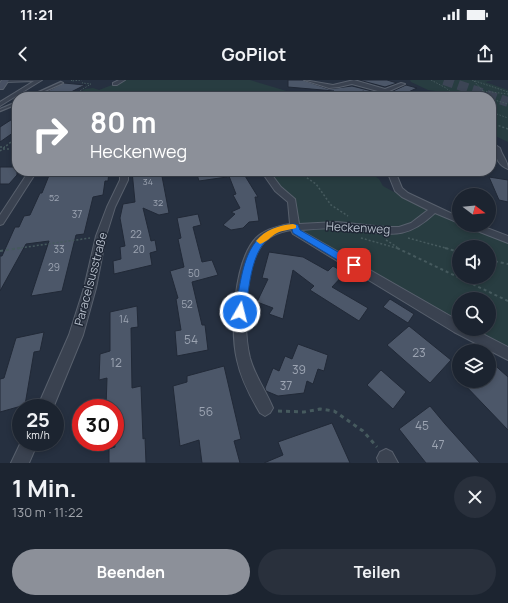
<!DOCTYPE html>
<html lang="de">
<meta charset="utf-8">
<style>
body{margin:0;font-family:Manrope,sans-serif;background:#29303c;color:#f1f3f6;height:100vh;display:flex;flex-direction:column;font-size:15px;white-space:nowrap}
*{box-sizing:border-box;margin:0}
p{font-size:13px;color:#a0a4ab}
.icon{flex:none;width:22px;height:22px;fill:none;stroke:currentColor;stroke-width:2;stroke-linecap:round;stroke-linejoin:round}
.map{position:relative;height:383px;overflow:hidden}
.panel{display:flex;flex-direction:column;background:#1c2430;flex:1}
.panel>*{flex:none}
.hud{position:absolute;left:12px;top:12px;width:484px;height:84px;border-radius:16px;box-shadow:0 2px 6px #0003,0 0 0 1px #3a414c;background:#8c9099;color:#fff;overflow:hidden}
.needle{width:26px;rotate:106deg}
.tools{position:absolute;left:452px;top:108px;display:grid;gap:8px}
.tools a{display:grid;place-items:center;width:44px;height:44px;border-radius:50%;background:#1c2430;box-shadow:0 2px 6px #0003,0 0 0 1px #3a414c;font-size:20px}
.speed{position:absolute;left:12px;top:319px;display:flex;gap:8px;font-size:20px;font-weight:700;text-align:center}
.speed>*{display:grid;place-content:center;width:52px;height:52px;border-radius:50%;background:#1c2430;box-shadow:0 2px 6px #0003,0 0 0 1px #3a414c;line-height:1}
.speed small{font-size:10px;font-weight:400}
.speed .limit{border:6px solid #d22;background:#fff;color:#111}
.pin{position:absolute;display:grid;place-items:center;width:34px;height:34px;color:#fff;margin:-17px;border-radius:8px;box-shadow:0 2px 6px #0006}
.me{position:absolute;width:44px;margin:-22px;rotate:8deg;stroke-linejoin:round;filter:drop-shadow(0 0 3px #0008)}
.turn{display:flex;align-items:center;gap:14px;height:84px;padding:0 12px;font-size:18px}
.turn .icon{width:52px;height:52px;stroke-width:2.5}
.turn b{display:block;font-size:28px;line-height:34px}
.round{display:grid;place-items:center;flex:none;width:42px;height:42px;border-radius:21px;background:#29303c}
.overview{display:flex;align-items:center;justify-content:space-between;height:68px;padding:0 12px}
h1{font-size:24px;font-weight:700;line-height:30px}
.primary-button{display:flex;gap:8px;margin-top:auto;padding:8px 12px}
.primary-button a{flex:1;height:46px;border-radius:24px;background:#8c9099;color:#fff;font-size:16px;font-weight:700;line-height:46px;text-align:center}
.primary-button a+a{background:#29303c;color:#f1f3f6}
.status{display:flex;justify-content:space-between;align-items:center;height:28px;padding:0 20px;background:#1c2430;direction:ltr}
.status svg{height:11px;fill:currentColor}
header{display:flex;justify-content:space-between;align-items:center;height:52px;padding:0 12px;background:#1c2430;font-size:18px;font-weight:700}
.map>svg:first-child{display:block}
.green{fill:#283d41;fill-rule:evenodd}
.building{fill:#4c5769;stroke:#212937}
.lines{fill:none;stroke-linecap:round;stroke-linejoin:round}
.motorway-tunnel{stroke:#3c4555;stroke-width:10;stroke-dasharray:10 5;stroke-linecap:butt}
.service-casing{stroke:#58606d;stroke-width:2.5}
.minor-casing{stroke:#58606d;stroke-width:2}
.secondary-casing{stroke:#58606d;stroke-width:2}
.path-far3{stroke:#465a5e;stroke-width:1;stroke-dasharray:1.5 1.5;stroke-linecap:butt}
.path-far2{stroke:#465a5e;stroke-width:1.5;stroke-dasharray:2 2;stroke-linecap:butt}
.path-far1{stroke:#465a5e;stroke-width:2;stroke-dasharray:3 3;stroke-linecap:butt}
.path{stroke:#465a5e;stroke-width:3;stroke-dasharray:4 4;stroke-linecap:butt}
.service{fill:#3a4250;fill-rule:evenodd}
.minor{fill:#3a4250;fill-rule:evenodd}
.secondary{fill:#485163;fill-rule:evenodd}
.route{fill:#1a73e8;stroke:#114b97}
.slow{fill:#f59e0b}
.labels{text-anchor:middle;stroke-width:3;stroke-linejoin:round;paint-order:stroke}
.far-number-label{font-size:9px;fill:#9ca4b2}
.number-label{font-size:10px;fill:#9ca4b2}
.street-label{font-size:12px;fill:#b6beca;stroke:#1f2735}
.near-number-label{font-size:12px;fill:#9ca4b2}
</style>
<div class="status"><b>11:21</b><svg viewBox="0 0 49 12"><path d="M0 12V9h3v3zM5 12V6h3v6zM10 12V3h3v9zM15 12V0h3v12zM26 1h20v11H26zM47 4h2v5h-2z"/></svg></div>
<header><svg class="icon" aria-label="back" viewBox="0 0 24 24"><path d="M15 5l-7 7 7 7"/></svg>GoPilot<svg class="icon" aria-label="share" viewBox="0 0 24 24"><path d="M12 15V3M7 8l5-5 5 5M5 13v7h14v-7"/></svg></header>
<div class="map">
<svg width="508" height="383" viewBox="0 0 508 383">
<rect width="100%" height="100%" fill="#263040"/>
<g class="green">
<path d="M125 0H250L303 16 323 17H73L85 9 93 8 99 10Z"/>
<path d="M410 0H493L485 2 508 10V62L491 54V17H449L441 12 428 10 411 2Z"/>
<path d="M265 91H367L379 99 383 106 405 118 459 139V145H472L508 160V273L461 249H489V219H459V248L296 152 292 121ZM459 167H489V197H459Z"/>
</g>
<g class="building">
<path d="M288 0H303L329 9 352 6 392 16 379 17 363 11 354 17H325L334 11 288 7Z"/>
<path d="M359 0H387L397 3 385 7Z"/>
<path d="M64 3 85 5 61 17H35Z"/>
<path d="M406 5 417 8 402 15 393 11Z"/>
<path d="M17 36V50L0 62V47Z"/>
<path d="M0 87H17V95L9 104H0Z"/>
<path d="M66 91H109L108 101H105L103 115 93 117 84 154 76 155 62 211 31 216 49 161 26 164 0 211V176H2L15 147H19L24 136 30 135 40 113H42L50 93Z"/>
<path d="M132 91H161L169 133 159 135 143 128 151 161 155 160 157 171 150 173 152 185 114 194 113 181 121 179 120 167 125 166 120 138 123 124 135 122Z"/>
<path d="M196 91H227V97L199 101Z"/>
<path d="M227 91H242L258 117H255L259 141 249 142 243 148 231 150 223 145 235 134 231 132 240 128 233 115 236 114Z"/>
<path d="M489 97 508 100V122L499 120Z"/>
<path d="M198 134 201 145 193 147 202 182 212 180 218 195 192 202 202 245H205L208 270 177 276 175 251 181 250 176 219 178 218 170 191 184 187 178 159 181 158 177 138Z"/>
<path d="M269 172 303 177 328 191 333 186 345 193 332 207 368 228 359 241 310 210 314 206 293 190 283 239 269 234 273 228 257 222 268 199 262 198Z"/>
<path d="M390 219 414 234 408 243 383 227Z"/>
<path d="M137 226 138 247 131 248 132 308 141 306 143 359 145 358 146 383H109V369L115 367V328H106L107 298 99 300 100 274 110 271V232Z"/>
<path d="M409 246 451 280 430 303 387 265Z"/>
<path d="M44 252 40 271 34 272 25 325 0 332V299L4 298 16 258Z"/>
<path d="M298 264 328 275 324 291 318 289 313 304 307 301 304 313 278 316 266 311 265 308 273 288 279 291 285 276 292 279Z"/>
<path d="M489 280 508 297V350L461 301H489Z"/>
<path d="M224 286 241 359 234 361 240 383H202L199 360 180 366 173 306 187 302V296Z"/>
<path d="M381 290 406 312 393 329 367 305Z"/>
<path d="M430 326 445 344 480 383H426L399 349Z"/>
<path d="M332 343 350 383H264L283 375 278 362Z"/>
</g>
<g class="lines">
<path class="motorway-tunnel" d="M444 0 508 22"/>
<g class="service-casing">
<g id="service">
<path d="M61 2 63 3 31 17H28Z"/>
<path d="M384 10H386L404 17H400L384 12Z"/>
<path d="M17 22V24L0 31V29Z"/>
</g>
</g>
<g class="minor-casing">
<g id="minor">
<path d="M4 0H42L0 26V22L34 1 6 2Z"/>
<path d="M119 0H125L117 5H113V3Z"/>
<path d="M304 0 333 5 354 0 385 9 401 3 405 4 385 13 352 4 339 7 329 8Z"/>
<path d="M497 66 500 68C502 76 508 81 508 89 499 86 495 77 494 68Z"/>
<path d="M29 91H37L3 144 0 145V135Z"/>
<path d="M120 91H128V100L115 127 106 156 96 208 83 255 53 328H37L69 255 84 208 96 156 107 127 120 100Z"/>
<path d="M261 91H269L281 107 295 119 299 144 337 142 385 147H399L411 143 428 130 402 117 395 111 387 91H395L402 108 408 113 459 137V143L435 133C402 164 387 152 346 149 331 147 316 149 300 150L459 241V249H473L508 267V280L454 252 293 154 291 150C280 152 268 156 262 165 244 189 243 250 250 278 255 296 266 311 273 328L270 333 265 336 260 333C250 316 241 299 237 280 230 250 234 181 256 158 265 149 278 146 290 144L288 122 275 111Z"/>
<path d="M465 145H479L508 156V163L467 147Z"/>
<path d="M21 362H38L29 383H11Z"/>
<path d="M386 369 392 372 398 383H379L377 378 380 372Z"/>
</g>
</g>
<g class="secondary-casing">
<path id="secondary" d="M2 0H9L3 9H0V3Z"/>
</g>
<g class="path-far3">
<path d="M72 0 71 1 82 0"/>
<path d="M431 0 446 8 456 17"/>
<path d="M472 0 508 12"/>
<path d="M474 1 483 11V17"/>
<path d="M483 11 508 14"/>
<path d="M70 17 91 4 82 3 83 2"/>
<path d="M491 19 508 24"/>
<path d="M491 32 508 38"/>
</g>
<g class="path-far2">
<path d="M491 43 508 49"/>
<path d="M0 67H5"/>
<path d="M3 69H17"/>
<path d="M0 71 17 57"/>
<path d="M297 91 316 104 331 125 348 136"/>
<path d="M361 158 400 169"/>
<path d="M408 158 449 169"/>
<path d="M386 160 397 167"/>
<path d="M13 169 90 158"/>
</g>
<g class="path-far1">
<path d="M397 168 508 221"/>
<path d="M445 168 459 172"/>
<path d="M0 171 20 168"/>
<path d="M489 180 508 184"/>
</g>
<path class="path" d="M278 331 304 332 320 329 334 331 363 351 377 367"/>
<use href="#service" class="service"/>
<use href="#minor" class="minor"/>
<use href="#secondary" class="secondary"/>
</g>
<path class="route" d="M295 144 298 145 300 150 357 183 359 185 357 188H351L293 153 292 149C250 152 251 201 245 232L244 235 240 236 237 235 235 232C243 191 243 147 295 144Z"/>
<path class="slow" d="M293 144 296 145V148C289 150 283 150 277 153 271 156 267 162 260 164L256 161C265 150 279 145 293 144Z"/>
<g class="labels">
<g class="far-number-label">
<text x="148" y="105">34</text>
<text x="54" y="121">52</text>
<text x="158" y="126">32</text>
</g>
<g class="number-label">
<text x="77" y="138">37</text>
<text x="136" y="158">22</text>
<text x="59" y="173">33</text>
<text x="139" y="173">20</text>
<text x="54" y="191">29</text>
<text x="194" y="197">50</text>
<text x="187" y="228">52</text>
<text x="124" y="243">14</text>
</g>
<g class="street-label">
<text transform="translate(358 148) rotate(3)" y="4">Heckenweg</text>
<text transform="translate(91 199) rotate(-75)" y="4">Paracelsusstraße</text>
</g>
<g class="near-number-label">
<text x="191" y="264">54</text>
<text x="419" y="277">23</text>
<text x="116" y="287">12</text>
<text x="299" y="294">39</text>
<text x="286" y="310">37</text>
<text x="206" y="336">56</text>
<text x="422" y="350">45</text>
<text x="438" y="369">47</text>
</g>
</g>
</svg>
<div class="tools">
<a><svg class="needle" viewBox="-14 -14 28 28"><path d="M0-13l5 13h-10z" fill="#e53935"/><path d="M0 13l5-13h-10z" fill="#a0a4ab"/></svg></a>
<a><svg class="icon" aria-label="sound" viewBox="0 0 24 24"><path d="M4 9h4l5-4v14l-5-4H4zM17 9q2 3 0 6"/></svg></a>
<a><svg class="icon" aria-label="search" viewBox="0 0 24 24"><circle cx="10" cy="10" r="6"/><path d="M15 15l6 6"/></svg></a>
<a><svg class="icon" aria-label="layers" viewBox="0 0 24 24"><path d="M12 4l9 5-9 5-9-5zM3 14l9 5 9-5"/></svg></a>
</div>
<div class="speed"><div>25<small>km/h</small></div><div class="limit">30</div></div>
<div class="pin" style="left:354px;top:185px;background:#d93025"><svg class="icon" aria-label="arrive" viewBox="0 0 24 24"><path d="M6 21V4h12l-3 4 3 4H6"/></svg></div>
<svg class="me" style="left:240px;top:232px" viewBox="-20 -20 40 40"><circle r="17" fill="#1a73e8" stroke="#fff" stroke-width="3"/><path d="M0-11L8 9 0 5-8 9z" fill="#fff"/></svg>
<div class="hud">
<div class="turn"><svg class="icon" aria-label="right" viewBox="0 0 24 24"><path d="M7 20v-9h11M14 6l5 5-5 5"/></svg><div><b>80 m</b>Heckenweg</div></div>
</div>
</div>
<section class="panel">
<div class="overview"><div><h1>1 Min.</h1><p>130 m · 11:22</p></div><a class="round"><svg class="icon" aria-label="close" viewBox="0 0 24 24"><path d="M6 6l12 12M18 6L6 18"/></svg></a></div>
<div class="primary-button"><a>Beenden</a><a>Teilen</a></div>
</section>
